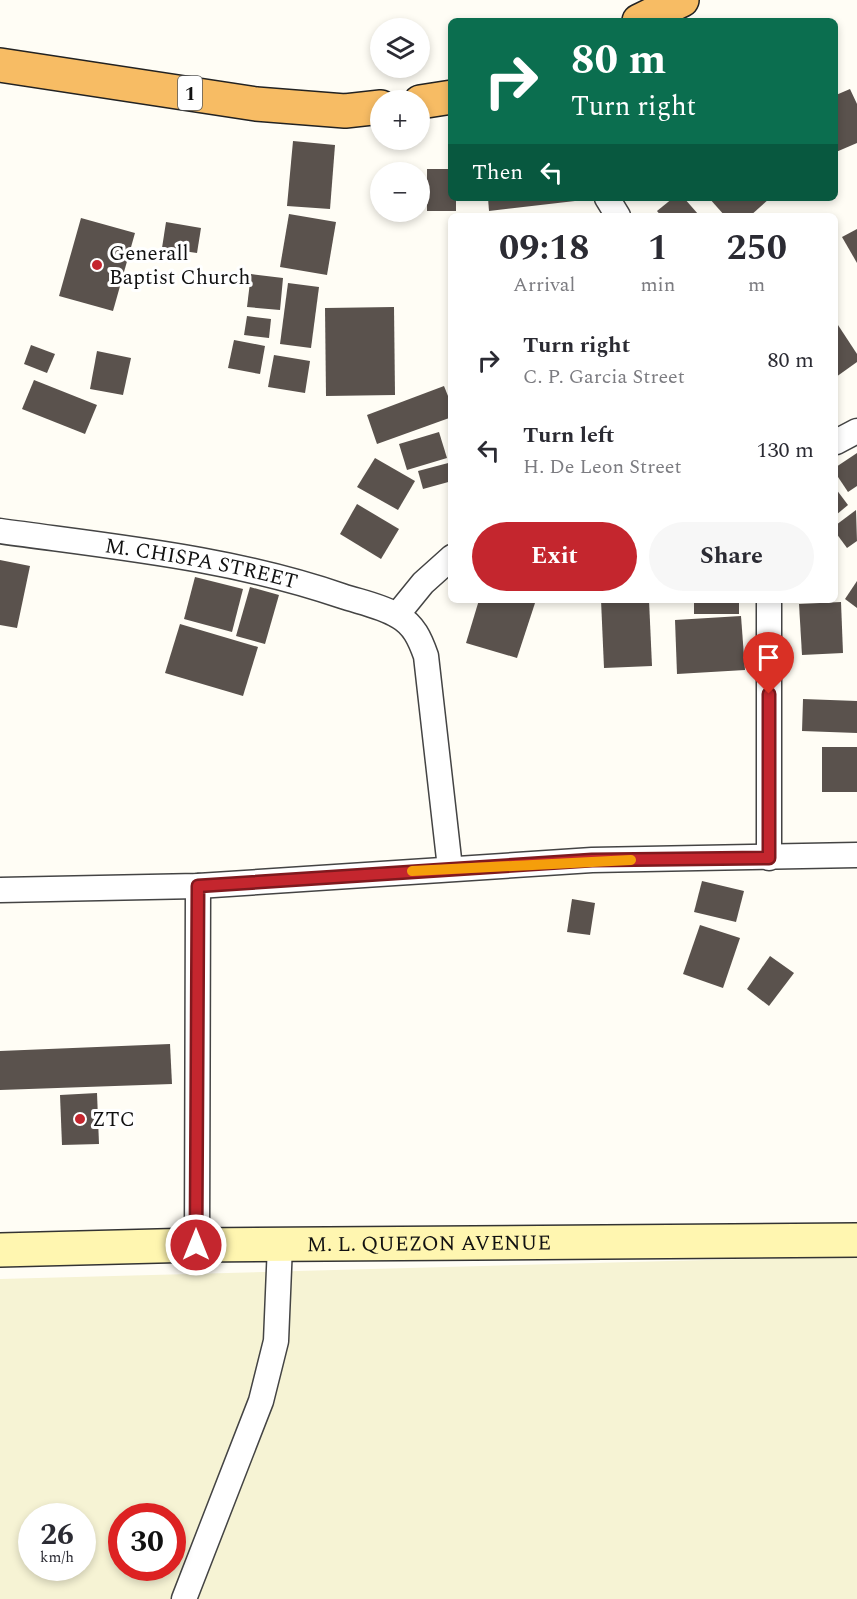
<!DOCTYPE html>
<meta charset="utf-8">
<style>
body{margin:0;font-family:Spectral,serif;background:#f7f7f7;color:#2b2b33;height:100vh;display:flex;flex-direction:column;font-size:22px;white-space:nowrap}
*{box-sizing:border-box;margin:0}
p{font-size:20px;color:#7c7c81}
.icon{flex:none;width:33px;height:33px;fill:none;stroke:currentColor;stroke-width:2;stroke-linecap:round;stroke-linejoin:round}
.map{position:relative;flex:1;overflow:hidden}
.sheet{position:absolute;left:448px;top:213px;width:390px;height:390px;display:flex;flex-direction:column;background:#fff;border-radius:9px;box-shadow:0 3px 9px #0003}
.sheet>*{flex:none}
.guide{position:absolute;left:448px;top:18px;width:390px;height:183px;border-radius:9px;box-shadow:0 3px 9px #0003;background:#0b6e4f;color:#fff;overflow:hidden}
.fabs{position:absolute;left:370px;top:18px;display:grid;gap:12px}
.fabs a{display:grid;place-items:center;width:60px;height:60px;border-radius:50%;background:#fff;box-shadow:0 3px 9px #0003;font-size:30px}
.speed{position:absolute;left:18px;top:1503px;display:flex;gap:12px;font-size:30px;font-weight:700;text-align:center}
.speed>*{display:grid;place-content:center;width:78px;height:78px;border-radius:50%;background:#fff;box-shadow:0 3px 9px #0003;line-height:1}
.speed small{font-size:15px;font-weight:400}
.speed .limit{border:9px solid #d22;background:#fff;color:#111}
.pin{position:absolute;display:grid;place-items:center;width:51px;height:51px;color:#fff;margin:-62px -26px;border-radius:50% 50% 50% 0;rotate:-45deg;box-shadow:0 0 6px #0007}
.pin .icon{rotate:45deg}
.me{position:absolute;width:66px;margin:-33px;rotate:0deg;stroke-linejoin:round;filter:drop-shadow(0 0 4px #0008)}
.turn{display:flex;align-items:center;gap:21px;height:126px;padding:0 24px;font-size:27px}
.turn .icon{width:78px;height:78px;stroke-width:2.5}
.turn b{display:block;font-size:42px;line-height:51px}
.then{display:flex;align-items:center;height:57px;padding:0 24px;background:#0003;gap:12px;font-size:22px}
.eta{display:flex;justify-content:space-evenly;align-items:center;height:102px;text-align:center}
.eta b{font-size:36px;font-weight:700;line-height:42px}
.action{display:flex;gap:12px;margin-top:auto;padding:12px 24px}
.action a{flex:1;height:69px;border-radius:36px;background:#c4262e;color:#fff;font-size:24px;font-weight:700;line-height:69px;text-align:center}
.action a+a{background:#f7f7f7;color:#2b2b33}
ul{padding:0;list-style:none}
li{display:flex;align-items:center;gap:18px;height:90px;padding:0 24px}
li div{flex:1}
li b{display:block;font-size:22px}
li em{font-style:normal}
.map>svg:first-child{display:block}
.farmland{fill:#f6f3d4;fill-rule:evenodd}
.building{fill:#5a524d}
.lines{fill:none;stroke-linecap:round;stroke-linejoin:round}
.minor-casing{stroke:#444;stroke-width:27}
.secondary-casing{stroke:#333;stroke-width:36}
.trunk-casing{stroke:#222;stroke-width:36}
.minor{stroke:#fff;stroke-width:24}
.secondary{stroke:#fff6b0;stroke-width:33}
.trunk{stroke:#f7bc64;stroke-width:33}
.route-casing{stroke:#7f191e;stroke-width:15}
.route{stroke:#c4262e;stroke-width:10}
.slow{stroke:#f59e0b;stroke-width:10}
.poi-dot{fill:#c4262e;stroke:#fff;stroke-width:2}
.labels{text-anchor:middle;stroke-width:6;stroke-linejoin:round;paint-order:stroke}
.shield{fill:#fff;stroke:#585858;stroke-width:1.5}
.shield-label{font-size:20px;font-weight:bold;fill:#111}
.poi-label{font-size:21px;fill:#111;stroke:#fff;text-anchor:start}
.street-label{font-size:21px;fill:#111;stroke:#fff}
</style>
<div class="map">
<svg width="857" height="1599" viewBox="0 0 857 1599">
<rect width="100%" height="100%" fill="#fffdf5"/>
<path class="farmland" d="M857 1256V1599H0V1279ZM32 1516H82V1568H32ZM122 1516H172V1568H122Z"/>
<g class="building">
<path d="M850 89 857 104V143L836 152V95Z"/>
<path d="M293 141 335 145 330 209 287 206Z"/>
<path d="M427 169H452V198H456V211H427Z"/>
<path d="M488 198H575V201L489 211Z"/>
<path d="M673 198H684L698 214 661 216 657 211Z"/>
<path d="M709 198H770L750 216H725Z"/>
<path d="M289 214 336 222 327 275 280 267Z"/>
<path d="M81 218 135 233 113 311 59 296Z"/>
<path d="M166 222 201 228 197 253 162 248Z"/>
<path d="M857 229V263L842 237Z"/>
<path d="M251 274 283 278 280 310 247 307Z"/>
<path d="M288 283 319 287 311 348 280 344Z"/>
<path d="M394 307 395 395 326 396 325 308Z"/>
<path d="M247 316 271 319 269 338 244 335Z"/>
<path d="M836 322 857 354V362L836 377Z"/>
<path d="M234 340 265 346 260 374 228 368Z"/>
<path d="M31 345 55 354 47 373 24 364Z"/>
<path d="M97 351 131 358 123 395 90 389Z"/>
<path d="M274 355 310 361 305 393 268 387Z"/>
<path d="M34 380 97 405 85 434 22 409Z"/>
<path d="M444 386 452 406V417L377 444 367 415Z"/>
<path d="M439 432 447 458 407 470 399 444Z"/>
<path d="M857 453V486L848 492 836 474V467Z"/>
<path d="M375 458 415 481 398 510 357 487Z"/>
<path d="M452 462V481L423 489 418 471Z"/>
<path d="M836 489 848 505 836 515Z"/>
<path d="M357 504 399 529 381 559 340 534Z"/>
<path d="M856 510 857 541 847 548 836 533V525Z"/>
<path d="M0 560 30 566 17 628 0 625Z"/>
<path d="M195 577 243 589 232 632 184 619Z"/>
<path d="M857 581V608L845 599Z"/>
<path d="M250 587 279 595 265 644 236 636Z"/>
<path d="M479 600H536L517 658 466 643Z"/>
<path d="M601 600H649L652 666 604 668Z"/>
<rect x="694" y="600" width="45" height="14"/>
<path d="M841 602 843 653 802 655 799 604Z"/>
<path d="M741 616 745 670 677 674 675 620Z"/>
<path d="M180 624 258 647 243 696 165 673Z"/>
<path d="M803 699 857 701V733L802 731Z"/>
<rect x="822" y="747" width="35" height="45"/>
<path d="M702 881 744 891 736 922 694 912Z"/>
<path d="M572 899 595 903 590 935 567 932Z"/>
<path d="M700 925 740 938 723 988 683 974Z"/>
<path d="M770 956 794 973 769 1006 747 989Z"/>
<path d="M170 1044 172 1084 0 1090V1051Z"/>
<path d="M97 1093 99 1144 62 1145 60 1095Z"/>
</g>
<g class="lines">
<g class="minor-casing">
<g id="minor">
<path d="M607 198 618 216"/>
<path d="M836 442 857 431"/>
<path id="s1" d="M0 531C115 547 232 558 342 596 360 602 382 606 398 616 414 625 420 639 426 656L450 868"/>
<path d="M397 615 423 583 452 557"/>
<path d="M769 858V600"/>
<path d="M0 890 198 886 592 860 857 855"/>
<path d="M197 1245 198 886"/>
<path d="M184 1599 261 1401 276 1341 280 1245"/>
</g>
</g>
<g class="secondary-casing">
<g id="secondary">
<path id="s2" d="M0 1250 197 1245 857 1240"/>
</g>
</g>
<g class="trunk-casing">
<g id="trunk">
<path d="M639 21 682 0"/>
<path d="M0 65 256 104 345 111 381 107"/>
<path d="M420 102 452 97"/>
</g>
</g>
<use href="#minor" class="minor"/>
<use href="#secondary" class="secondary"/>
<use href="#trunk" class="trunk"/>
</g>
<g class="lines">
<g class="route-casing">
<path id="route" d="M196 1245 198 886 592 860 769 858V694"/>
</g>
<use href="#route" class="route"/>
<path class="slow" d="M412 871 631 860"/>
</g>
<g class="poi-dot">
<circle cx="97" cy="265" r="6"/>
<circle cx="80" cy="1119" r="6"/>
</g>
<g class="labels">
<rect class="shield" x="178" y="76" width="24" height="34" rx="4.5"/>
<g class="shield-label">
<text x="190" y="100">1</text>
</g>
<g class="poi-label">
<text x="109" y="260">Generall<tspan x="109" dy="24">Baptist Church</tspan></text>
<text x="92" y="1126">ZTC</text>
</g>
<g class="street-label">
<text dy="7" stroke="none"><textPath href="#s1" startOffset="204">M. CHISPA STREET</textPath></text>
<text dy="7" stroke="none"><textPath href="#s2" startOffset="429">M. L. QUEZON AVENUE</textPath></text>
</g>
</g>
</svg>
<div class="fabs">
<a><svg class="icon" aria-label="layers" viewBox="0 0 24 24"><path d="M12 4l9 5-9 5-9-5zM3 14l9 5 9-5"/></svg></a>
<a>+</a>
<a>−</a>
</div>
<div class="speed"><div>26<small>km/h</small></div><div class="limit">30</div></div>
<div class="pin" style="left:769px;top:694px;background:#d93025"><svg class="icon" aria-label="arrive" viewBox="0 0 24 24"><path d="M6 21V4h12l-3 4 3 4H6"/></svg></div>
<svg class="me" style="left:196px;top:1245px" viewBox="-20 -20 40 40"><circle r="17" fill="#c4262e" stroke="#fff" stroke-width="3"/><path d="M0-11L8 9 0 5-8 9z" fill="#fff"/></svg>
<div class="guide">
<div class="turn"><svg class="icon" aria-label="right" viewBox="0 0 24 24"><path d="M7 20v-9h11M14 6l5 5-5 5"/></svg><div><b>80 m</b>Turn right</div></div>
<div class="then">Then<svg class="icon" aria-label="left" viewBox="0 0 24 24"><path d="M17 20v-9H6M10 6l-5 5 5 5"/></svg></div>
</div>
<section class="sheet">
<div class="eta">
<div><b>09:18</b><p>Arrival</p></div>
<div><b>1</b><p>min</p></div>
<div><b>250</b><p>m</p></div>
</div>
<ul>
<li><svg class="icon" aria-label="right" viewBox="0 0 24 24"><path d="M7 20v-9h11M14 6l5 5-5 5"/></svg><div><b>Turn right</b><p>C. P. Garcia Street</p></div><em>80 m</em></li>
<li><svg class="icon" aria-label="left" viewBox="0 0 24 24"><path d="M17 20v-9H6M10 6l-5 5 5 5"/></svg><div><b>Turn left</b><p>H. De Leon Street</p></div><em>130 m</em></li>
</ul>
<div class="action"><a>Exit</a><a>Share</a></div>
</section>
</div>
